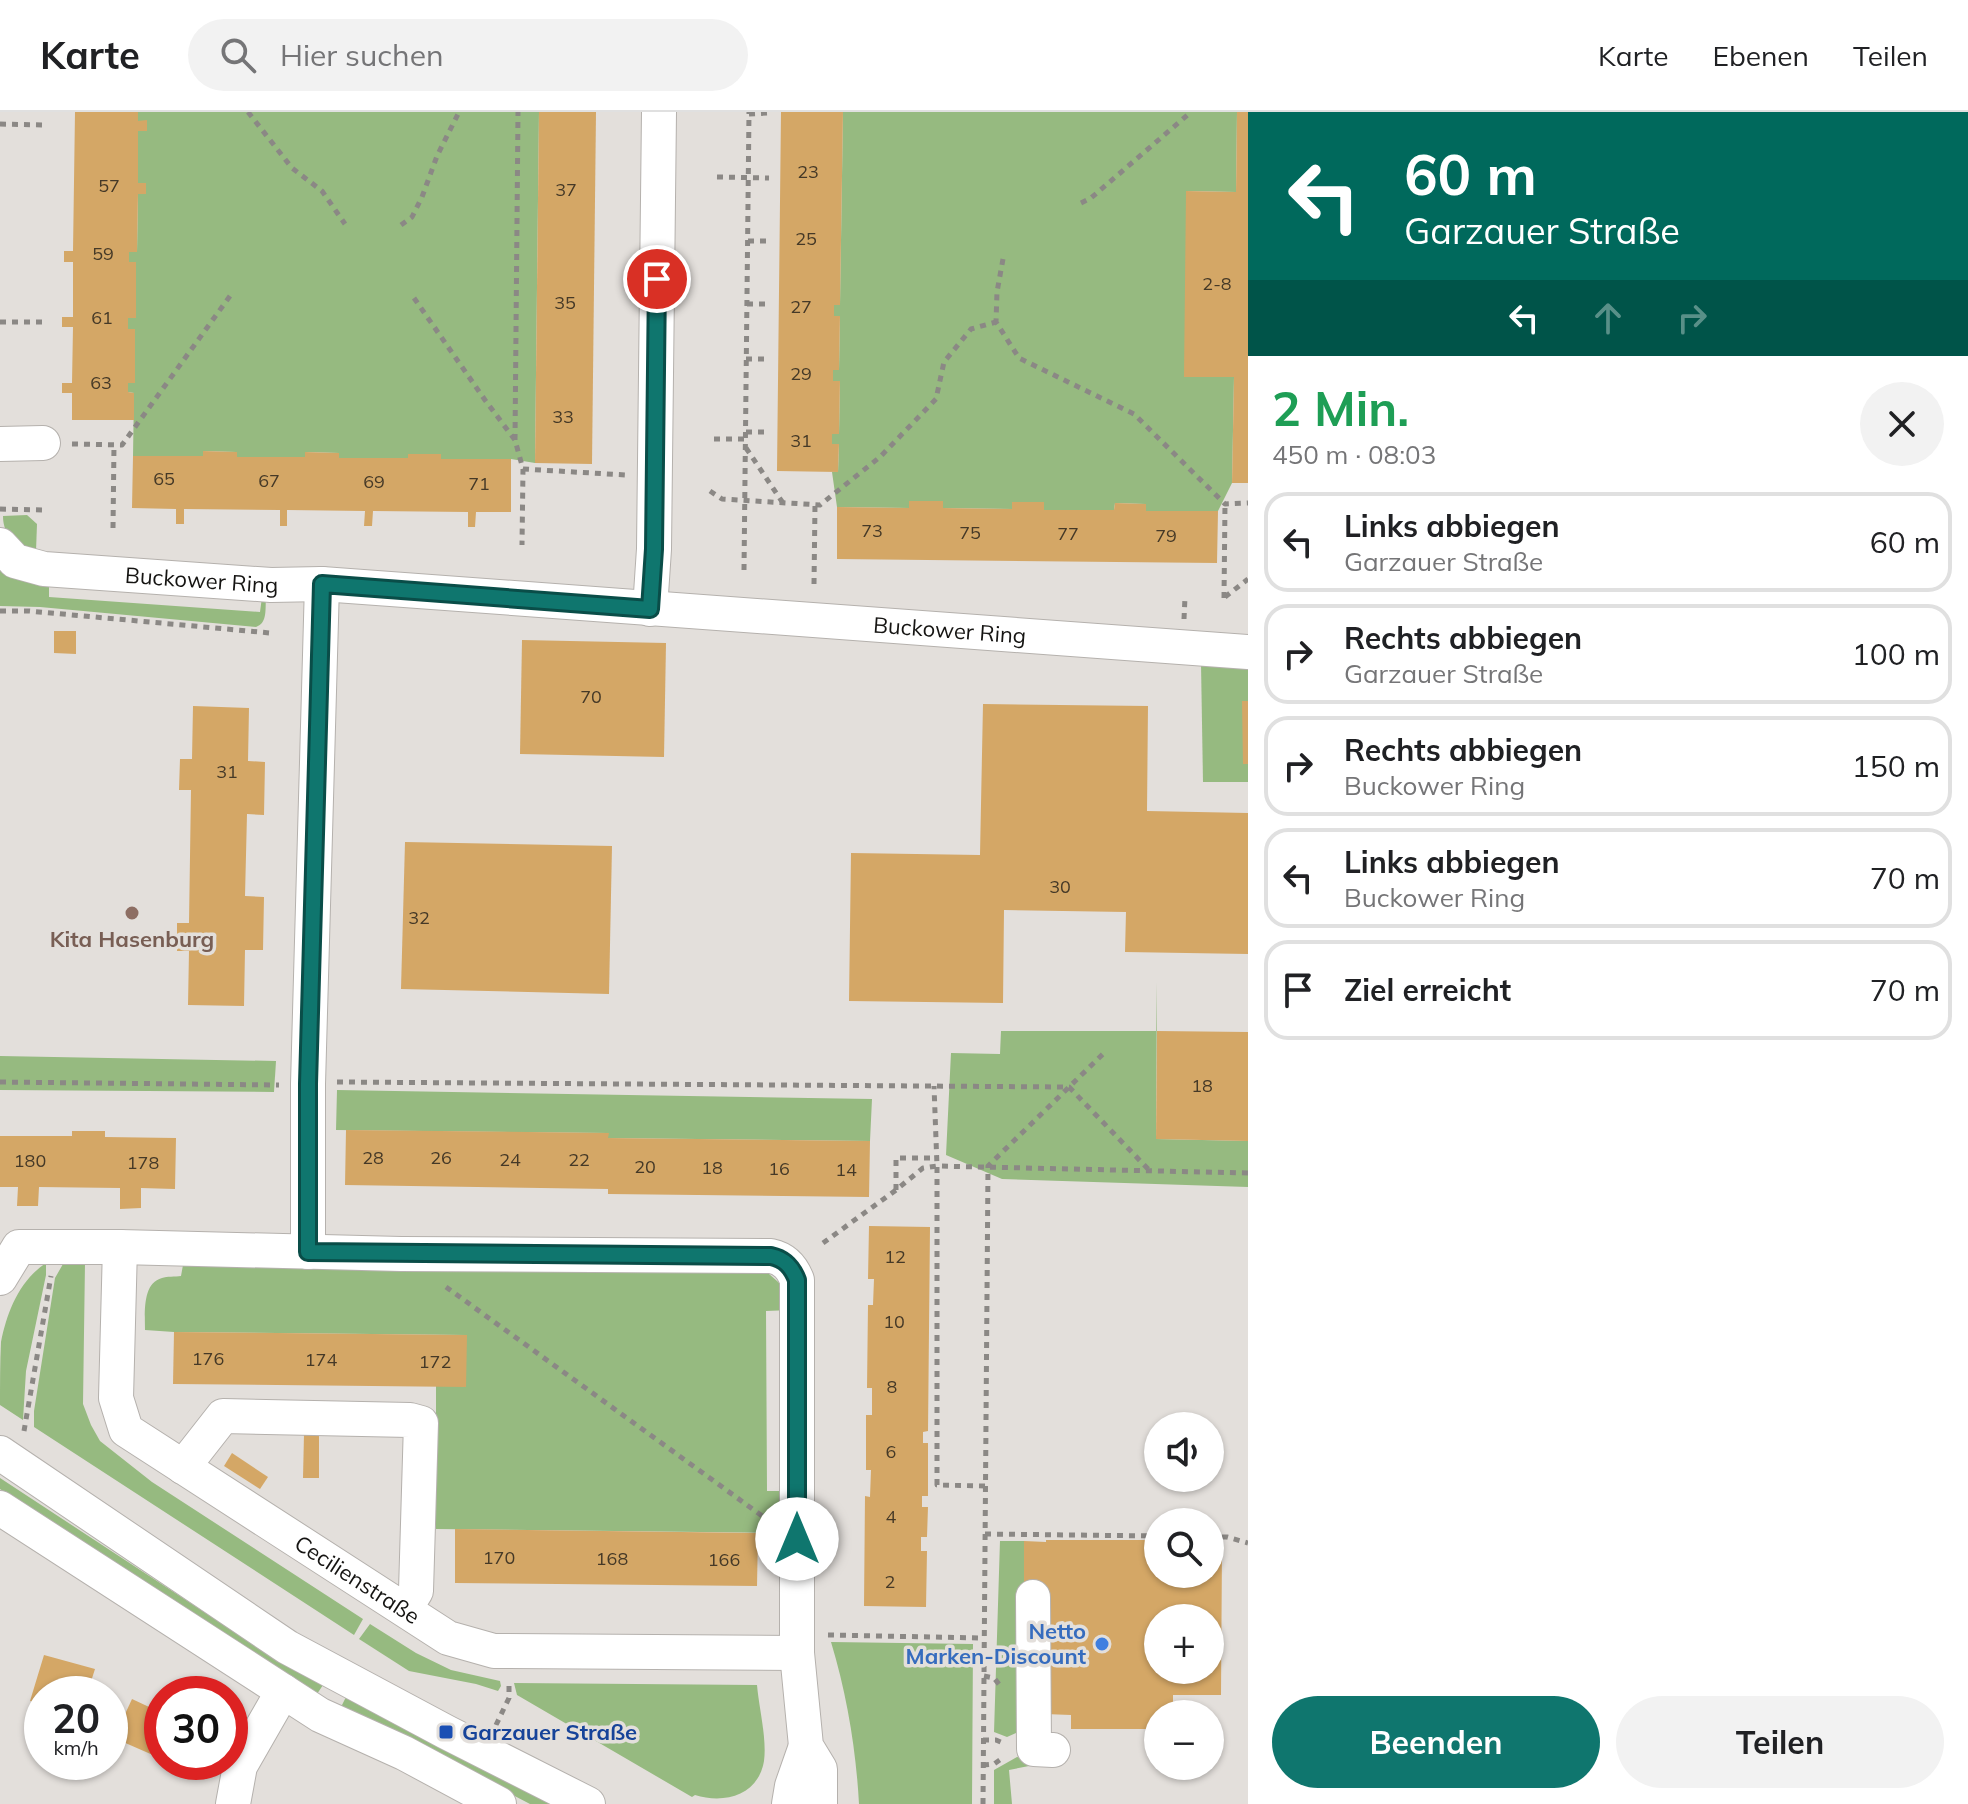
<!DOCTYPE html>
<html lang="de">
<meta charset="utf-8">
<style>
body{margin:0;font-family:Mulish,sans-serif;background:#f2f2f2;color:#202124;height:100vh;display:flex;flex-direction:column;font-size:30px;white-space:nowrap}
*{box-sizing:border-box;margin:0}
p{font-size:26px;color:#757577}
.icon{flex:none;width:44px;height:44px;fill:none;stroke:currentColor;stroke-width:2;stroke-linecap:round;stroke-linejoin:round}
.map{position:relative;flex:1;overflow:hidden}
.sheet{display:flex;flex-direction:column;background:#fff;width:720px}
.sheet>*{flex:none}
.banner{background:#00695c;color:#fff;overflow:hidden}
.controls{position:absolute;left:1144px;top:1300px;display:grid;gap:16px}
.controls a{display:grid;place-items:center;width:80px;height:80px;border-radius:50%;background:#fff;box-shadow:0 2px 6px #0004;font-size:40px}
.speed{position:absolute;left:24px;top:1564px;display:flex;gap:16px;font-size:40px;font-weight:700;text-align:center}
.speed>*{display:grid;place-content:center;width:104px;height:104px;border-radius:50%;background:#fff;box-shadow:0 2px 6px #0004;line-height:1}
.speed small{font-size:20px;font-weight:400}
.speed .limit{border:12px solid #d22;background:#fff;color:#111}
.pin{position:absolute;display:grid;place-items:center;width:68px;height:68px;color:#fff;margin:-34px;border:4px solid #fff;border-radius:50%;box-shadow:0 2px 8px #0007}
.me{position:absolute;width:88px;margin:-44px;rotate:0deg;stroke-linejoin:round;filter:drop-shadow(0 0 6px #0008)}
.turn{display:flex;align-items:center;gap:28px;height:168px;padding:0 24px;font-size:36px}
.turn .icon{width:104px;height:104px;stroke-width:2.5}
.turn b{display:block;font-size:56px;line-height:68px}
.lanes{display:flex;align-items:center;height:76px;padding:0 24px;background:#0003;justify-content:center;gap:40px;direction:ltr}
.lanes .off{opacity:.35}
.round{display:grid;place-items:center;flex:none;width:84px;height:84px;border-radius:42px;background:#f2f2f2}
.headline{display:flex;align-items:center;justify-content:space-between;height:136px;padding:0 24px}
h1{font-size:48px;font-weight:700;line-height:60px;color:#1e9e55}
.button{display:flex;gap:16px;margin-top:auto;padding:16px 24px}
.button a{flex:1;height:92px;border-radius:48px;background:#0f766e;color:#fff;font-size:32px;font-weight:700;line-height:92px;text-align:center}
.button a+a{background:#f2f2f2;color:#202124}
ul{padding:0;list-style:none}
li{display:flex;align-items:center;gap:24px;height:100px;margin:0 16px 12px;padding:0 8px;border:4px solid #e0e0e0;border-radius:24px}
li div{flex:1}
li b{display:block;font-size:30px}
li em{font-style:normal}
header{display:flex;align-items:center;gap:48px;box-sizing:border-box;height:112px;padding:0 40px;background:#fff;border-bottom:2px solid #e0e0e0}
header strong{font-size:38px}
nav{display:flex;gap:44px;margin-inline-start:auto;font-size:28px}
.search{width:560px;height:72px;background:#f2f2f2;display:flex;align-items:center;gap:20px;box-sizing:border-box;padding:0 28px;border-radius:44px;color:#757577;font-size:30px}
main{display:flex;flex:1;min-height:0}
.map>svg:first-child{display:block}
.green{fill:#96ba80}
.building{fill:#d4a766;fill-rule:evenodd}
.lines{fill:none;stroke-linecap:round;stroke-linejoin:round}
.minor-casing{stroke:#b5b1ad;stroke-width:36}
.path{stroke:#8b8885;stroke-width:5;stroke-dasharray:6 6;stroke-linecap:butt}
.minor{stroke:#fff;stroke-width:34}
.route-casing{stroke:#0a4d48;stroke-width:20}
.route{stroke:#0f766e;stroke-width:14}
.education-dot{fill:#8d6e63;stroke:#e3dfdb;stroke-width:3}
.shop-dot{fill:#3f7fe0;stroke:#e3dfdb;stroke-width:3}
.transit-dot{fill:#1a4fb4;stroke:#e3dfdb;stroke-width:3}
.labels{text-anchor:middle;stroke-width:7;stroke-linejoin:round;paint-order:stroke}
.number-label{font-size:18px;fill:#453927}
.street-label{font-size:22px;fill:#151412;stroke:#e3dfdb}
.education-label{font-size:22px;font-weight:bold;fill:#785e54;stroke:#e3dfdb}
.shop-label{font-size:22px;font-weight:bold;fill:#366cbe;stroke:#e3dfdb;text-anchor:end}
.transit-label{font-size:22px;font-weight:bold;fill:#164399;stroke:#e3dfdb;text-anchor:start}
</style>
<header>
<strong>Karte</strong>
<div class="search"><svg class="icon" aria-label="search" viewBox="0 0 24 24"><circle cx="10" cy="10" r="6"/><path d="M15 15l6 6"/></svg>Hier suchen</div>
<nav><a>Karte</a><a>Ebenen</a><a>Teilen</a></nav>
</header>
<main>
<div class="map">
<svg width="1248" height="1692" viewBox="0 0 1248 1692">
<rect width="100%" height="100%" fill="#e3dfdb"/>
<g class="green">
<path d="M138 0H539L535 351 511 347H441V342H408V346H339V341L306 340 305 345H237L236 340 203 339V344H133L134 281 128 280V271H135V218L128 217V206H136V150H129V140H137L138 82H146V71H138V19L147 18V9H138Z"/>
<path d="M843 0H1237L1236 80 1187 79 1185 265H1234L1232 371 1218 399H1146L1145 392 1115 391 1114 398H1044V390H1012V397L943 396V389H909V396L837 395 832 360H838L839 332H832V322H839L840 269H833V258H839L840 205 834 204V193L840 192Z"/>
<path d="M27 403 37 412 36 439C17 434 3 425 3 404Z"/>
<path d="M0 456 49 468V485L260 500 262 485H266C265 496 268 511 256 515L40 495 0 494Z"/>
<path d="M1201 551 1248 555V670H1203Z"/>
<path d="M1157 870 1156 1027 1248 1029V1075L1002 1067 946 1043 951 941 1000 942 1001 919H1156Z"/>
<path d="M0 944 276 949 274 980 0 978Z"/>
<path d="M337 978 872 987 870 1029 608 1026V1021L336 1018Z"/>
<path d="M46 1151V1163L26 1259 23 1308 0 1293C0 1273 0 1250 1 1230 7 1200 19 1169 46 1151Z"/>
<path d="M85 1151 83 1292 91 1313 100 1329 152 1370 363 1507 354 1523 34 1315V1299L55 1166 63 1152Z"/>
<path d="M183 1153 768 1161 786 1177 791 1198 766 1199 767 1379H787V1421L436 1417V1274L466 1223 174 1220 145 1218C145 1202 142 1171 162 1166 167 1164 175 1165 181 1164Z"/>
<path d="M0 1366 253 1532 325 1570 315 1585 0 1377Z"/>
<path d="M1000 1429H1024V1477L1016 1621 1007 1625 994 1620Z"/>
<path d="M370 1512 416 1541 451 1558 500 1569 501 1574 498 1579 476 1572 409 1559 359 1527Z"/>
<path d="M831 1530 973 1532 972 1692H859C856 1637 847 1583 831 1530Z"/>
<path d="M514 1571 757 1573C759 1596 767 1627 764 1649 758 1684 724 1692 695 1683L692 1685 517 1583Z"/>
<path d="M348 1581 552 1692H530L415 1632 339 1599Z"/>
<path d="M1017 1645 1028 1647 1029 1654 1009 1658 1012 1692H994V1658Z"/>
</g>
<g class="building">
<path d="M75 0H138V9L147 8V19H138V71H146V82H138L137 140H129V150H136V206H128V217H135V271H128V280L134 281V308H72V281H62V271H72L73 215H62V205H73V150H64V139H73Z"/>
<path d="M539 0H596L592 352 535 351Z"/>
<path d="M781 0H843L840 193H834V204H840L839 258H833V269H840L839 322H832V332H839L838 360 777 359Z"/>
<path d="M1237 0H1248V371H1232L1234 265H1184L1186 79 1236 80Z"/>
<path d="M203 339 237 340V345H305V340L339 341V346H408V342H441V347H511V400H476L475 415H468V400L373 399 372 414H364L365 399 287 398V414H280V398L184 397V412H176V397L132 396 133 344H203Z"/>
<path d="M909 389H943V396L1012 397V390H1044V398H1114L1115 391 1146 392V399H1218L1217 451 837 447V395L909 396Z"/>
<path d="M54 519H76V542L54 541Z"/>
<path d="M522 528 666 531 664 645 520 642Z"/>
<path d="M1242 589H1248V652H1243Z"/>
<path d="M983 592 1148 594 1147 699 1248 701V842L1125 840 1126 800 1004 798 1003 891 849 889 851 741 980 743Z"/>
<path d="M193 594 249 596 248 649 265 650 264 703 247 702 245 784 264 785 263 838H245L244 894 188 893 189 839H177V811H189L191 678H179L180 647H192Z"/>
<path d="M405 730 612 734 609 882 401 877Z"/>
<path d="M1157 919 1248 920V1029L1156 1027Z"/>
<path d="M346 1018 609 1021 608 1026 870 1029 869 1085 608 1082V1077L345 1073Z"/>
<path d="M72 1019H105V1025L176 1026 175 1077 141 1076V1096L120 1097V1076L39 1075 38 1094H17L18 1075H0V1024H72Z"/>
<path d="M869 1114 930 1115 928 1319 923 1320V1331H928V1384H922V1395H928L927 1425H921V1439H927L926 1495 864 1494 865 1384 870 1385 871 1358H866V1303H872V1276H867L868 1193H873L874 1167H868Z"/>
<path d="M174 1220 467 1223 466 1275 173 1272Z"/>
<path d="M304 1322H319V1366H303Z"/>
<path d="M232 1341 268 1365 260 1377 224 1354Z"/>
<path d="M455 1417 758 1421 757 1474 455 1471Z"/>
<path d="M1046 1428H1158V1462H1210V1435H1222L1221 1583H1173V1602H1158V1617H1071V1603L1045 1602 1024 1477V1429L1046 1430ZM1158 1506H1210V1558H1158Z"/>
<path d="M44 1543 95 1557 87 1582H42V1592L30 1589Z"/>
<path d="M132 1587 162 1601V1647L114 1626Z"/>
</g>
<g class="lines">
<g class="minor-casing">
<g id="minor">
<path d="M0 332 43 331"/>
<path id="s1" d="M0 433 15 449 44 457 271 473 322 472 1248 540"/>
<path d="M650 497 654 437 659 0"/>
<path id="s2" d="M120 1135 116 1286 126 1318 448 1526 494 1539 797 1541"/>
<path d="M308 1140V972L322 472"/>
<path d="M0 1166 19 1135H120L401 1142 771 1144C785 1147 792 1155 797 1168V1541L806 1634 820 1657V1692"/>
<path d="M0 1341 287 1535 446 1620 588 1692"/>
<path d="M183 1355 223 1304 410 1308 421 1311 416 1479 405 1497"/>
<path d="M0 1396 320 1603 404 1641 499 1692"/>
<path d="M1033 1485 1034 1637 1053 1638"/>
<path d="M233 1692 240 1654 283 1579"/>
<path d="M789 1692 792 1674 806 1634"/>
</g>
</g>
<g class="path">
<path d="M248 0 292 56 322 79 345 112"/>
<path d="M749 2 769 1"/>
<path d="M0 12 47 13"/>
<path d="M717 65 769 66"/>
<path d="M1081 91 1091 86 1191 0"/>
<path d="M401 113 412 105 422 85 437 44 459 0"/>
<path d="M748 129H770"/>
<path d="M1003 147 997 180 996 210 1019 246 1134 302 1225 392 1248 391"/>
<path d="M414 186 485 288 515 328 523 357 522 433"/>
<path d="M747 192H769"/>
<path d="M0 210H44"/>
<path d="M746 247H768"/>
<path d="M746 320H766"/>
<path d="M714 327H746"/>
<path d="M515 328 518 0"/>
<path d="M72 332 122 333 230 184"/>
<path d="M746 336 783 391"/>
<path d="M523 357 626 363"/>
<path d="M710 379 722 387 820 393 880 345 936 287 944 250 971 217 996 210"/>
<path d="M0 397 42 398"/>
<path d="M113 416 114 333"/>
<path d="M744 458 749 0"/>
<path d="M814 472 815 393"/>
<path d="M1225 485 1248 467"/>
<path d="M1224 486 1225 392"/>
<path d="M0 499H29L270 521"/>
<path d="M1184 507 1185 485"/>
<path d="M0 970 279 973"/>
<path d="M337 970 1069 975 1149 1058"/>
<path d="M896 1078V1046H937"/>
<path d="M823 1131 896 1078 923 1056 937 1054 934 974"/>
<path d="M446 1175 765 1406"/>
<path d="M24 1319 51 1164"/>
<path d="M985 1374 937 1373V1054L1248 1061"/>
<path d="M985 1422 1158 1424"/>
<path d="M1210 1425H1227L1248 1431"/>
<path d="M828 1523 984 1526"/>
<path d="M984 1564 994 1566 1002 1576"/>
<path d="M496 1613 509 1586V1571"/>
<path d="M983 1628H996L1003 1631"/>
<path d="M983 1653 994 1652 1004 1645"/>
<path d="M983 1692 988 1054 1106 939"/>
</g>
<use href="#minor" class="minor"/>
</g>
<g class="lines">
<g class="route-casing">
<path id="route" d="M657 167 654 437 650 497 322 472 308 972V1140L771 1144C785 1147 792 1155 797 1168V1427"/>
</g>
<use href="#route" class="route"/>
</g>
<circle class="education-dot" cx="132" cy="801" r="8"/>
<circle class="shop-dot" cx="1102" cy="1532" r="8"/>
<rect class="transit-dot" x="438" y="1612" width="16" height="16" rx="4"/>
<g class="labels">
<g class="number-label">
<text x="808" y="66">23</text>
<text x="109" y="80">57</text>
<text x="566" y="84">37</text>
<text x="806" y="133">25</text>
<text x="103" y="148">59</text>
<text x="1217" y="178">2-8</text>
<text x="565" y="197">35</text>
<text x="801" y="201">27</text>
<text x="102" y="212">61</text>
<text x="801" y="268">29</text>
<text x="101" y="277">63</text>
<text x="563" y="311">33</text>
<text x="801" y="335">31</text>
<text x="164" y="373">65</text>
<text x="269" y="375">67</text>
<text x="374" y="376">69</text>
<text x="479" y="378">71</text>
<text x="872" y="425">73</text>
<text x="970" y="427">75</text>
<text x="1068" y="428">77</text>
<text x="1166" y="430">79</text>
<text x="591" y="591">70</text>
<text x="227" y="666">31</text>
<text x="1060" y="781">30</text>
<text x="419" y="812">32</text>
<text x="1202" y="980">18</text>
<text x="373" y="1052">28</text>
<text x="441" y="1052">26</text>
<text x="510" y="1054">24</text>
<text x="579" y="1054">22</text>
<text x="30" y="1055">180</text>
<text x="143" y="1057">178</text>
<text x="645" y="1061">20</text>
<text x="712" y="1062">18</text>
<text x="779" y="1063">16</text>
<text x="846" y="1064">14</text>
<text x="895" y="1151">12</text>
<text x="894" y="1216">10</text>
<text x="208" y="1253">176</text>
<text x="321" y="1254">174</text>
<text x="435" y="1256">172</text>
<text x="892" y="1281">8</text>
<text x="891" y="1346">6</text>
<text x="891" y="1411">4</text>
<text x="499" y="1452">170</text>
<text x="612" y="1453">168</text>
<text x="724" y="1454">166</text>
<text x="890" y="1476">2</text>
</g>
<g class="street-label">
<text dy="8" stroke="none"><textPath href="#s1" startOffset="210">Buckower Ring</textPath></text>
<text dy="8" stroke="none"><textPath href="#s1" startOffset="960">Buckower Ring</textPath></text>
<text dy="8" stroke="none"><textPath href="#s2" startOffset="460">Cecilienstraße</textPath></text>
</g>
<g class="education-label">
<text x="132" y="835">Kita Hasenburg</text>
</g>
<g class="shop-label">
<text x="1086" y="1527">Netto<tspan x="1086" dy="25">Marken-Discount</tspan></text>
</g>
<g class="transit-label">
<text x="462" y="1628">Garzauer Straße</text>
</g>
</g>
</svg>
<div class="controls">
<a><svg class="icon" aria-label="sound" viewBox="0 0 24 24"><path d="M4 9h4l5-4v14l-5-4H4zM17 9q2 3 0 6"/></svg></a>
<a><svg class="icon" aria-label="search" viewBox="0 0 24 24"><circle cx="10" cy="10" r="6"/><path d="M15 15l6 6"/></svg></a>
<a>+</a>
<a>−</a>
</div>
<div class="speed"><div>20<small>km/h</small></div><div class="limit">30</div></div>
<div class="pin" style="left:657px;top:167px;background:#d93025"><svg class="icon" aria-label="arrive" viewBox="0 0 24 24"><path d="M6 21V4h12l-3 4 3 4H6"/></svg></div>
<svg class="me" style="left:797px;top:1427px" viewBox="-20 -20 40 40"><circle r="19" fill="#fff"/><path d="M0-13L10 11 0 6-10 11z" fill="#0f766e"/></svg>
</div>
<section class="sheet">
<div class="banner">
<div class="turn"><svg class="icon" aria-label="left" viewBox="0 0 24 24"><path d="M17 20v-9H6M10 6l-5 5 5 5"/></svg><div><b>60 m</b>Garzauer Straße</div></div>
<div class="lanes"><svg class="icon" aria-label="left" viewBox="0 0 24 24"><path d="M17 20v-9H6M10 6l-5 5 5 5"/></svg><svg class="icon off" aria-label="ahead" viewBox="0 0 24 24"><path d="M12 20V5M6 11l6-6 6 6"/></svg><svg class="icon off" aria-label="right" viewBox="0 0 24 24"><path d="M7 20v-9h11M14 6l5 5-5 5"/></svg></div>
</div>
<div class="headline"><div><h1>2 Min.</h1><p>450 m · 08:03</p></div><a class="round"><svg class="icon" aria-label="close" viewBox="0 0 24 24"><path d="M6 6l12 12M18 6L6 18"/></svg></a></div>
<ul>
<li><svg class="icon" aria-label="left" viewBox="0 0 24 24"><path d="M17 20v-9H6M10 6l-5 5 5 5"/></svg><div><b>Links abbiegen</b><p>Garzauer Straße</p></div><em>60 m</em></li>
<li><svg class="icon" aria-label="right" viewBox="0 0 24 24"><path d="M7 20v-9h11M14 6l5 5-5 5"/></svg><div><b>Rechts abbiegen</b><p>Garzauer Straße</p></div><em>100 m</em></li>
<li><svg class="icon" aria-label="right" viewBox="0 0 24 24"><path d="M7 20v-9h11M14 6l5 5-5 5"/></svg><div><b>Rechts abbiegen</b><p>Buckower Ring</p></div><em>150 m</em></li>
<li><svg class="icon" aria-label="left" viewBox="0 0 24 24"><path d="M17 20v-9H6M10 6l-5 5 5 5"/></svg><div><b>Links abbiegen</b><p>Buckower Ring</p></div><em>70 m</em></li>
<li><svg class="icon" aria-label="arrive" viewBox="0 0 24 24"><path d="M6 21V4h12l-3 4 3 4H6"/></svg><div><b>Ziel erreicht</b></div><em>70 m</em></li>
</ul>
<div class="button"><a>Beenden</a><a>Teilen</a></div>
</section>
</main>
